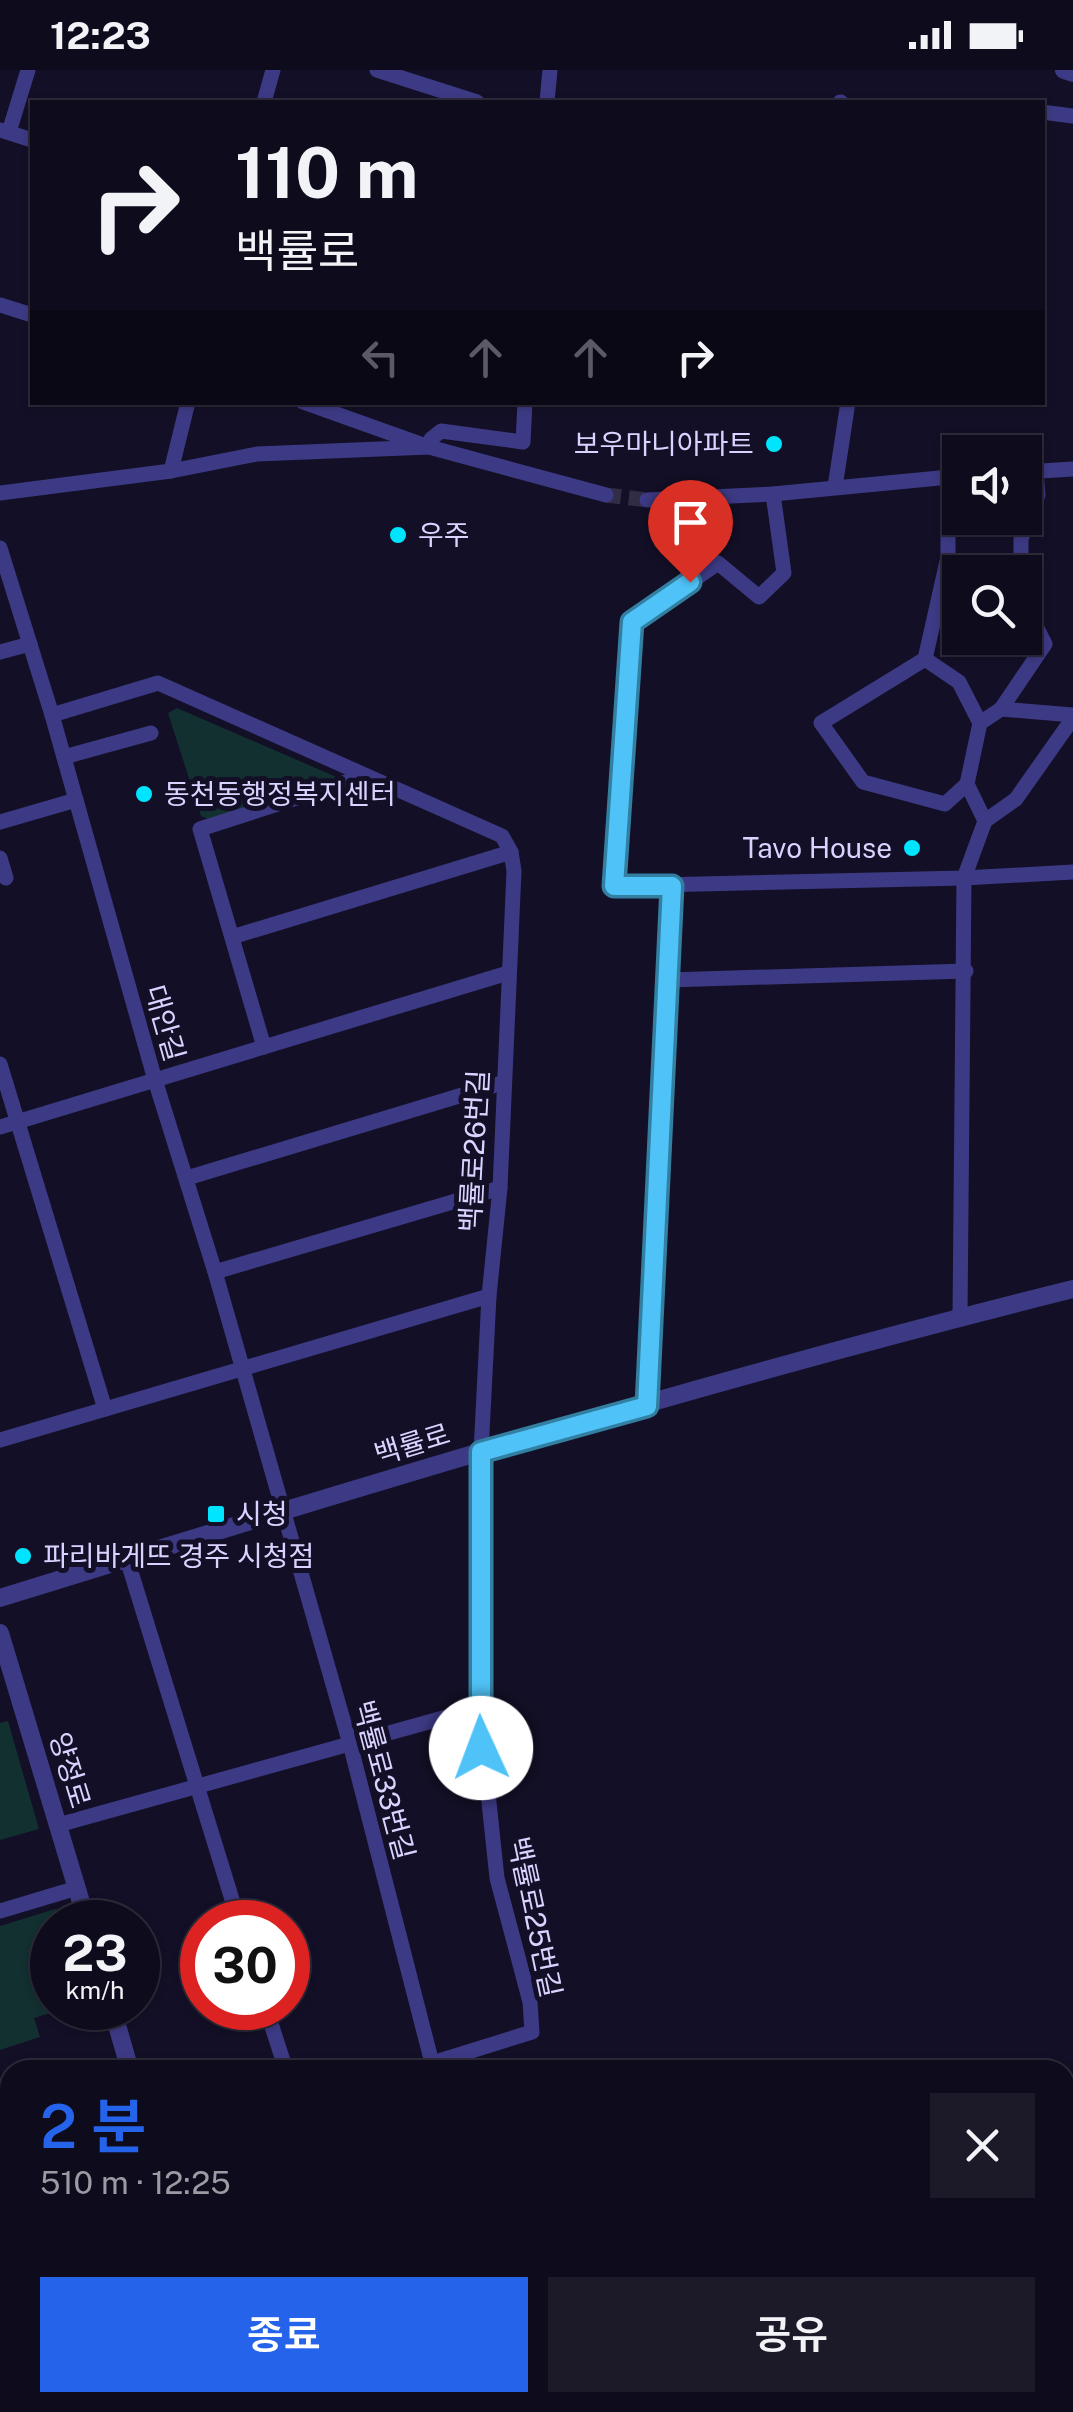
<!DOCTYPE html>
<html lang="ko">
<meta charset="utf-8">
<style>
body{margin:0;font-family:"Public Sans","Noto Sans KR",sans-serif;background:#1c1929;color:#f1f3f6;height:100vh;display:flex;flex-direction:column;font-size:38px;white-space:nowrap}
*{box-sizing:border-box;margin:0}
p{font-size:32px;color:#9b9ba3}
.icon{flex:none;width:55px;height:55px;fill:none;stroke:currentColor;stroke-width:2;stroke-linecap:round;stroke-linejoin:round}
.map{position:relative;flex:1;overflow:hidden}
.drawer{position:absolute;left:0px;top:1990px;width:1075px;height:352px;display:flex;flex-direction:column;background:#0e0b1c;border-radius:30px 30px 0 0;box-shadow:0 2px 8px #0004,0 0 0 2px #2e2b3b}
.drawer>*{flex:none}
.banner{position:absolute;left:30px;top:30px;width:1015px;height:305px;border-radius:0px;box-shadow:0 2px 8px #0004,0 0 0 2px #2e2b3b;background:#0e0b1c;color:#f1f3f6;overflow:hidden}
.fabs{position:absolute;left:942px;top:365px;display:grid;gap:20px}
.fabs a{display:grid;place-items:center;width:100px;height:100px;border-radius:0px;background:#0e0b1c;box-shadow:0 2px 8px #0004,0 0 0 2px #2e2b3b;font-size:50px}
.speed{position:absolute;left:30px;top:1830px;display:flex;gap:20px;font-size:50px;font-weight:700;text-align:center}
.speed>*{display:grid;place-content:center;width:130px;height:130px;border-radius:50%;background:#0e0b1c;box-shadow:0 2px 8px #0004,0 0 0 2px #2e2b3b;line-height:1}
.speed small{font-size:25px;font-weight:400}
.speed .limit{border:15px solid #d22;background:#fff;color:#111}
.pin{position:absolute;display:grid;place-items:center;width:85px;height:85px;color:#fff;margin:-102px -42px;border-radius:50% 50% 50% 0;rotate:-45deg;box-shadow:0 0 10px #0007}
.pin .icon{rotate:45deg}
.me{position:absolute;width:110px;margin:-55px;rotate:358deg;stroke-linejoin:round;filter:drop-shadow(0 0 8px #0008)}
.turn{display:flex;align-items:center;gap:35px;height:210px;padding:0 40px;font-size:45px}
.turn .icon{width:130px;height:130px;stroke-width:2.5}
.turn b{display:block;font-size:70px;line-height:85px}
.lanes{display:flex;align-items:center;height:95px;padding:0 40px;background:#0003;justify-content:center;gap:50px;direction:ltr}
.lanes .off{opacity:.35}
.round{display:grid;place-items:center;flex:none;width:105px;height:105px;border-radius:0px;background:#1c1929}
.summary{display:flex;align-items:center;justify-content:space-between;height:170px;padding:0 40px}
h1{font-size:60px;font-weight:600;line-height:75px;color:#2563eb}
.primary-button{display:flex;gap:20px;margin-top:auto;padding:20px 40px}
.primary-button a{flex:1;height:115px;border-radius:0px;background:#2563eb;color:#fff;font-size:40px;font-weight:600;line-height:115px;text-align:center}
.primary-button a+a{background:#1c1929;color:#f1f3f6}
.status{display:flex;justify-content:space-between;align-items:center;height:70px;padding:0 50px;background:#0e0b1c;direction:ltr}
.status svg{height:28px;fill:currentColor}
.map>svg:first-child{display:block}
.green{fill:#12302f}
.lines{fill:none;stroke-linecap:round;stroke-linejoin:round}
.minor-tunnel{stroke:#312d47;stroke-width:15;stroke-dasharray:15 8;stroke-linecap:butt}
.minor{stroke:#3d3a85;stroke-width:15}
.tertiary{stroke:#3d3a85;stroke-width:18}
.route-casing{stroke:#337fa1;stroke-width:25}
.route{stroke:#4fc3f7;stroke-width:18}
.poi-dot{fill:#00e5ff;stroke:#130f26;stroke-width:4}
.labels{text-anchor:middle;stroke-width:10;stroke-linejoin:round;paint-order:stroke}
.poi-label{font-size:28px;fill:#d9d4ff;stroke:#130f26;text-anchor:start}
.street-label{font-size:28px;fill:#d9d4ff;stroke:#130f26}
</style>
<div class="status"><b>12:23</b><svg viewBox="0 0 49 12"><path d="M0 12V9h3v3zM5 12V6h3v6zM10 12V3h3v9zM15 12V0h3v12zM26 1h20v11H26zM47 4h2v5h-2z"/></svg></div>
<div class="map">
<svg width="1073" height="2342" viewBox="0 0 1073 2342">
<rect width="100%" height="100%" fill="#130f26"/>
<g class="green">
<path d="M177 638 348 712 210 750 201 746 168 643Z"/>
<path d="M8 1651 39 1759 0 1770V1653Z"/>
<path d="M55 1839 62 1844 65 1852H52V1938H67L34 1948 40 1967 0 1980V1856Z"/>
</g>
<g class="lines">
<path class="minor-tunnel" d="M606 425 647 430"/>
<g class="minor">
<path d="M377 0 477 32"/>
<path d="M264 32 273 0"/>
<path d="M547 32 550 0"/>
<path d="M840 32H841"/>
<path d="M1042 42 1073 46"/>
<path d="M0 60 32 70"/>
<path d="M9 62 28 0"/>
<path d="M0 235 32 245"/>
<path d="M303 332 429 377 606 425"/>
<path d="M171 401 188 332"/>
<path d="M1025 402 1073 399"/>
<path d="M948 407V487L925 589 959 612 980 653"/>
<path d="M835 417 848 332"/>
<path d="M0 423 171 401 257 384 429 377 431 369 441 361 523 372 525 332"/>
<path d="M773 424 784 503 759 527 718 493 633 552 614 816 964 808 1073 802"/>
<path d="M647 430 773 424 960 406"/>
<path d="M0 478 52 645 155 1010 215 1202 350 1674 432 1993"/>
<path d="M1021 502V469L1038 425 1036 401"/>
<path d="M0 582 30 574"/>
<path d="M925 589 821 653 863 712 945 734 967 714"/>
<path d="M1001 639 1045 574 1025 535"/>
<path d="M52 645 158 613 502 766 511 782 514 801 500 1118 489 1226 481 1382 479 1638 497 1808 530 1932 532 1962 410 2000"/>
<path d="M64 687 151 663"/>
<path d="M985 751 967 714 980 653 1001 639 1073 645"/>
<path d="M985 751 1016 729 1073 648"/>
<path d="M0 752 76 730"/>
<path d="M0 788 6 808"/>
<path d="M232 867 511 782"/>
<path d="M668 910 966 901"/>
<path d="M264 977 200 759 365 706"/>
<path d="M0 994 105 1339"/>
<path d="M0 1057 508 903"/>
<path d="M187 1108 502 1013"/>
<path d="M215 1202 500 1118"/>
<path d="M960 1247 964 808 985 751"/>
<path d="M647 1335 671 816"/>
<path d="M0 1370 489 1226"/>
<path d="M127 1489 239 1852"/>
<path d="M58 1755 479 1638"/>
<path d="M0 1841 77 1818"/>
<path d="M266 1938 286 2000"/>
<path d="M1065 2056 1073 2053"/>
<path d="M0 2062 10 2096"/>
<path d="M0 2128 10 2125"/>
<path d="M1065 2220 1073 2219"/>
<path d="M76 2332 79 2342"/>
<path d="M699 2332 704 2342"/>
<path d="M634 2342 668 2332"/>
</g>
<g class="tertiary">
<path d="M1064 0 1073 3"/>
<path d="M0 1528C355 1418 712 1309 1073 1219"/>
<path d="M0 1563 87 1852"/>
<path d="M112 1938 130 2000"/>
<path d="M226 2332 228 2342"/>
</g>
</g>
<g class="lines">
<g class="route-casing">
<path id="route" d="M481 1678V1382L647 1336 672 816H614L632 552 690 512"/>
</g>
<use href="#route" class="route"/>
</g>
<g class="poi-dot">
<circle cx="774" cy="374" r="10"/>
<circle cx="398" cy="465" r="10"/>
<circle cx="144" cy="724" r="10"/>
<circle cx="912" cy="778" r="10"/>
<rect x="206" y="1434" width="20" height="20" rx="5"/>
<circle cx="23" cy="1486" r="10"/>
</g>
<g class="labels">
<g class="poi-label">
<text x="754" y="384" text-anchor="end">보우마니아파트</text>
<text x="418" y="475">우주</text>
<text x="164" y="734">동천동행정복지센터</text>
<text x="892" y="788" text-anchor="end">Tavo House</text>
<text x="236" y="1454">시청</text>
<text x="43" y="1496">파리바게뜨 경주 시청점</text>
</g>
<g class="street-label">
<text transform="translate(165 953) rotate(74)" y="10">대안길</text>
<text transform="translate(474 1081) rotate(-87)" y="10">백률로26번길</text>
<text transform="translate(412 1374) rotate(-17)" y="10">백률로</text>
<text transform="translate(70 1700) rotate(73)" y="10">양정로</text>
<text transform="translate(384 1710) rotate(75)" y="10">백률로33번길</text>
<text transform="translate(535 1847) rotate(78)" y="10">백률로25번길</text>
</g>
</g>
</svg>
<div class="fabs">
<a><svg class="icon" aria-label="sound" viewBox="0 0 24 24"><path d="M4 9h4l5-4v14l-5-4H4zM17 9q2 3 0 6"/></svg></a>
<a><svg class="icon" aria-label="search" viewBox="0 0 24 24"><circle cx="10" cy="10" r="6"/><path d="M15 15l6 6"/></svg></a>
</div>
<div class="speed"><div>23<small>km/h</small></div><div class="limit">30</div></div>
<div class="pin" style="left:690px;top:512px;background:#d93025"><svg class="icon" aria-label="arrive" viewBox="0 0 24 24"><path d="M6 21V4h12l-3 4 3 4H6"/></svg></div>
<svg class="me" style="left:481px;top:1678px" viewBox="-20 -20 40 40"><circle r="19" fill="#fff"/><path d="M0-13L10 11 0 6-10 11z" fill="#4fc3f7"/></svg>
<div class="banner">
<div class="turn"><svg class="icon" aria-label="right" viewBox="0 0 24 24"><path d="M7 20v-9h11M14 6l5 5-5 5"/></svg><div><b>110 m</b>백률로</div></div>
<div class="lanes"><svg class="icon off" aria-label="left" viewBox="0 0 24 24"><path d="M17 20v-9H6M10 6l-5 5 5 5"/></svg><svg class="icon off" aria-label="ahead" viewBox="0 0 24 24"><path d="M12 20V5M6 11l6-6 6 6"/></svg><svg class="icon off" aria-label="ahead" viewBox="0 0 24 24"><path d="M12 20V5M6 11l6-6 6 6"/></svg><svg class="icon" aria-label="right" viewBox="0 0 24 24"><path d="M7 20v-9h11M14 6l5 5-5 5"/></svg></div>
</div>
<section class="drawer">
<div class="summary"><div><h1>2 분</h1><p>510 m · 12:25</p></div><a class="round"><svg class="icon" aria-label="close" viewBox="0 0 24 24"><path d="M6 6l12 12M18 6L6 18"/></svg></a></div>
<div class="primary-button"><a>종료</a><a>공유</a></div>
</section>
</div>
